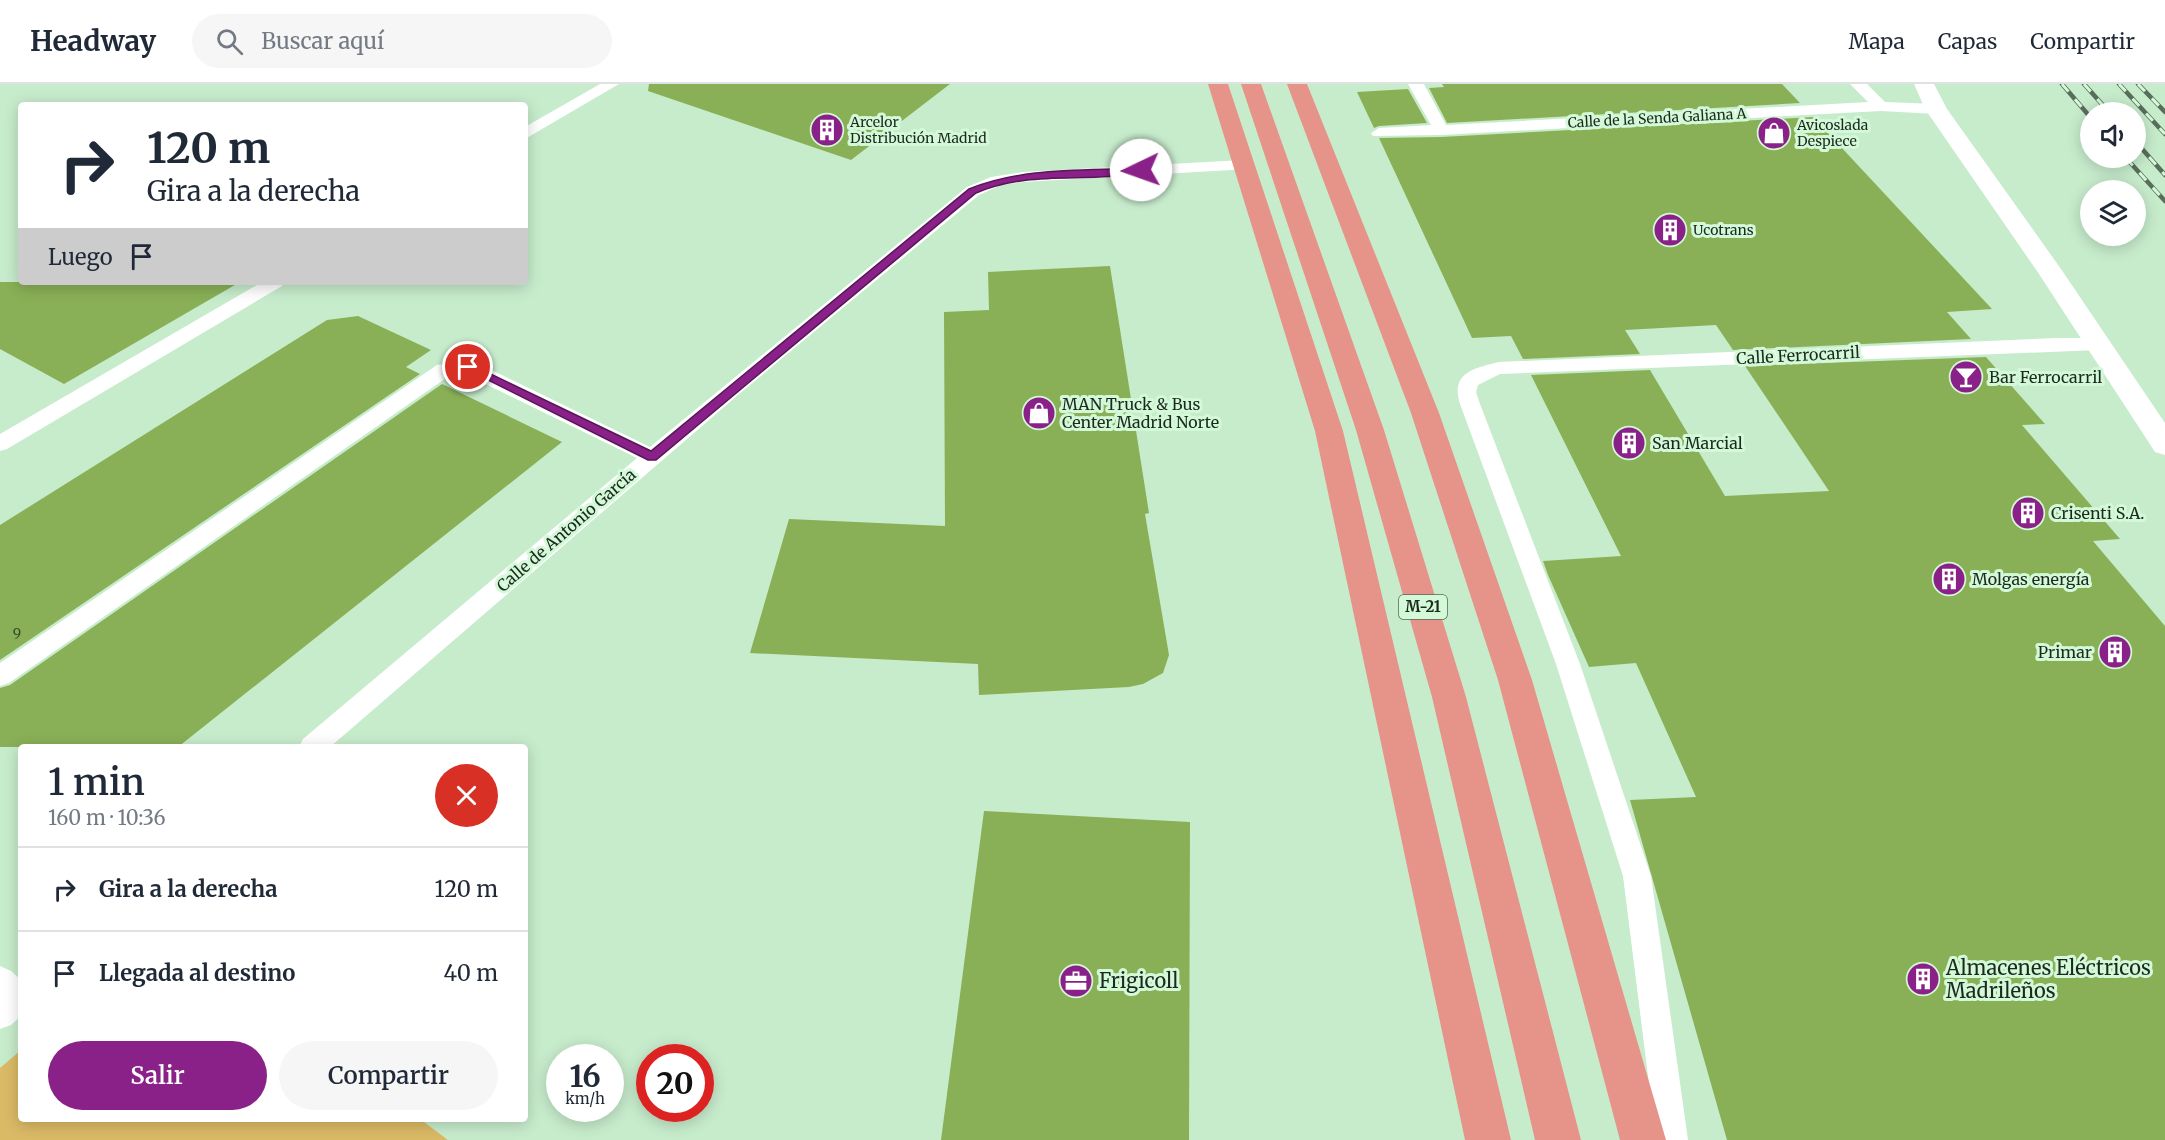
<!DOCTYPE html>
<html lang="es">
<meta charset="utf-8">
<style>
body{margin:0;font-family:Merriweather,serif;background:#f6f6f7;color:#1f2937;height:100vh;display:flex;flex-direction:column;font-size:22px;white-space:nowrap}
*{box-sizing:border-box;margin:0}
p{font-size:20px;color:#747a83}
.icon{flex:none;width:33px;height:33px;fill:none;stroke:currentColor;stroke-width:2;stroke-linecap:round;stroke-linejoin:round}
.map{position:relative;flex:1;overflow:hidden}
.side{position:absolute;left:18px;top:660px;width:510px;height:378px;display:flex;flex-direction:column;background:#fff;border-radius:6px;box-shadow:0 3px 15px #0003}
.side>*{flex:none}
.banner{position:absolute;left:18px;top:18px;width:510px;height:183px;border-radius:6px;box-shadow:0 3px 15px #0003;background:#fff;color:#1f2937;overflow:hidden}
.tools{position:absolute;left:2080px;top:18px;display:grid;gap:12px}
.tools a{display:grid;place-items:center;width:66px;height:66px;border-radius:50%;background:#fff;box-shadow:0 3px 15px #0003;font-size:30px}
.speed{position:absolute;left:546px;top:960px;display:flex;gap:12px;font-size:30px;font-weight:700;text-align:center}
.speed>*{display:grid;place-content:center;width:78px;height:78px;border-radius:50%;background:#fff;box-shadow:0 3px 15px #0003;line-height:1}
.speed small{font-size:15px;font-weight:400}
.speed .limit{border:9px solid #d22;background:#fff;color:#111}
.pin{position:absolute;display:grid;place-items:center;width:51px;height:51px;color:#fff;margin:-26px;border:3px solid #fff;border-radius:50%;box-shadow:0 2px 6px #0007}
.me{position:absolute;width:66px;margin:-33px;rotate:267deg;stroke-linejoin:round;filter:drop-shadow(0 0 4px #0008)}
.turn{display:flex;align-items:center;gap:21px;height:126px;padding:0 30px;font-size:27px}
.turn .icon{width:78px;height:78px;stroke-width:2.5}
.turn b{display:block;font-size:42px;line-height:51px}
.then{display:flex;align-items:center;height:57px;padding:0 30px;background:#0003;gap:12px;font-size:22px}
.round{display:grid;place-items:center;flex:none;width:63px;height:63px;border-radius:32px;background:#f6f6f7}
.head{display:flex;align-items:center;justify-content:space-between;height:102px;padding:0 30px}
h1{font-size:36px;font-weight:600;line-height:45px}
.primary-button{display:flex;gap:12px;margin-top:auto;padding:12px 30px}
.primary-button a{flex:1;height:69px;border-radius:36px;background:#892188;color:#fff;font-size:24px;font-weight:600;line-height:69px;text-align:center}
.primary-button a+a{background:#f6f6f7;color:#1f2937}
ul{padding:0;list-style:none}
li{display:flex;align-items:center;gap:18px;height:84px;padding:0 30px;border-top:2px solid #e0e1e3}
li div{flex:1}
li b{display:block;font-size:22px}
li em{font-style:normal}
header{display:flex;align-items:center;gap:36px;box-sizing:border-box;height:84px;padding:0 30px;background:#fff;border-bottom:2px solid #e0e1e3}
header strong{font-size:28px}
nav{display:flex;gap:33px;margin-inline-start:auto;font-size:21px}
.search{width:420px;height:54px;background:#f6f6f7;display:flex;align-items:center;gap:15px;box-sizing:border-box;padding:0 21px;border-radius:33px;color:#747a83;font-size:22px}
.map>svg:first-child{display:block}
.green{fill:#dbba66}
.building{fill:#89b056}
.lines{fill:none;stroke-linecap:round;stroke-linejoin:round}
.lane{fill:#fff;fill-rule:evenodd}
.street{fill:#fff;fill-rule:evenodd}
.highway{fill:#e69489;fill-rule:evenodd}
.rail-casing{stroke:#586e5b;stroke-width:4.5}
.rail{stroke:#d4f9d9;stroke-width:3;stroke-dasharray:10;stroke-linecap:butt}
.route{fill:#892188;stroke:#591558;stroke-width:1.5}
.labels{text-anchor:middle;stroke-width:6;stroke-linejoin:round;paint-order:stroke}
.far-street-label{font-size:14px;fill:#1c2a1e;stroke:#d4f9d9}
.far-poi-label{font-size:14px;fill:#1c2a1e;stroke:#d4f9d9;text-anchor:start}
.number-label{font-size:14px;fill:#374c2c}
.shield{fill:#d4f9d9;stroke:#536856;stroke-width:1.5}
.shield-label{font-size:15px;font-weight:bold;fill:#1c2a1e}
.street-label{font-size:16px;fill:#1c2a1e;stroke:#d4f9d9}
.poi-label{font-size:16px;fill:#1c2a1e;stroke:#d4f9d9;text-anchor:start}
.near-poi-label{font-size:20px;fill:#1c2a1e;stroke:#d4f9d9;text-anchor:start}
</style>
<header>
<strong>Headway</strong>
<div class="search"><svg class="icon" aria-label="search" viewBox="0 0 24 24"><circle cx="10" cy="10" r="6"/><path d="M15 15l6 6"/></svg>Buscar aquí</div>
<nav><a>Mapa</a><a>Capas</a><a>Compartir</a></nav>
</header>
<div class="map">
<svg width="2165" height="1056" viewBox="0 0 2165 1056">
<rect width="100%" height="100%" fill="#c7eccc"/>
<path class="green" d="M21 966V1035H420L448 1056H0V984Z"/>
<g class="building">
<path d="M649 0H950L851 76 648 7Z"/>
<path d="M1442 0H1782L1800 19 1447 39 1429 4 1444 3Z"/>
<path d="M1408 5 1427 39 1379 42 1374 44 1357 8Z"/>
<path d="M1813 33 1992 225 1947 228 1971 255 1733 266 1716 241 1625 246 1640 270 1523 275 1511 252 1472 254 1379 54 1441 53Z"/>
<path d="M1110 182 1149 429 1145 430 1169 571 1163 589 1143 600 1129 603 979 611 978 580 750 569 789 435 945 442 944 228 989 226 988 188Z"/>
<path d="M0 198H240L64 300 0 265Z"/>
<path d="M358 232 431 266 406 283 420 290 0 576V441L327 236Z"/>
<path d="M1986 273 2045 340 2022 341 2120 455 2093 457 2165 542V1056H1727L1630 716 1696 713 1636 579 1589 583 1548 491 1543 477 1621 472 1531 291 1650 286 1725 412 1829 407 1745 282Z"/>
<path d="M442 300 562 358 178 663H0V604L10 601Z"/>
<path d="M984 727 1190 738 1189 1056H941Z"/>
</g>
<g class="lines">
<g class="lane">
<path d="M600 0H619L525 55V43Z"/>
<path d="M1408 0H1424L1446 41 1868 18 1850 0H1867L1885 18 1936 20 1944 25 1936 30 1881 27 1441 51 1373 52 1371 49 1379 44 1431 41Z"/>
<path d="M1243 76 1251 81 1249 85 1023 98 1001 101 979 111 738 311 330 663H299L303 655 637 374 465 290 449 292 9 599 0 602V579L437 281 468 277 475 278 650 363 967 103 991 93 1023 88Z"/>
<path d="M262 198H284L282 202 7 365 0 367V350Z"/>
<path d="M2055 254H2098L2105 256 2108 260 2105 264 2098 266 1500 290 1478 301 1476 308 1480 320 1580 580 1651 792 1688 1056H1656L1623 792 1556 580 1460 320C1450 289 1474 284 1499 278Z"/>
<path d="M0 882 11 887 21 896V932L11 941 0 945Z"/>
</g>
<path class="street" d="M1914 0H1934L1947 25 2061 185 2165 339V371L2155 368 2039 190 1925 25Z"/>
<g class="highway">
<path d="M1208 0H1228L1343 347 1511 1056H1465L1315 347Z"/>
<path d="M1241 0H1261L1384 346 1466 613 1581 1056H1535L1432 613 1356 346Z"/>
<path d="M1287 0H1307L1439 329 1532 596 1666 1056H1620L1498 596 1411 329Z"/>
</g>
<g class="rail-casing">
<g id="rail">
<path d="M2062 0 2091 34"/>
<path d="M2084 0 2109 28"/>
<path d="M2119 0 2165 50"/>
<path d="M2138 0 2165 28"/>
<path d="M2136 58 2165 91"/>
<path d="M2126 74 2165 117"/>
</g>
</g>
<use href="#rail" class="rail"/>
</g>
<path class="route" d="M1141 84 1146 86 1144 88C1087 100 1033 85 976 109L656 376H648L462 283 468 280 472 281 651 367 969 105C1023 83 1084 87 1141 84Z"/>
<defs>
<g id="building-disc" transform="scale(1.725)"><circle r="9.5" fill="#892188" stroke="#d4f9d9"/><path d="M-4-6H4V6H1V3H-1V6H-4ZM-2.5-4.3h1.7v1.8h-1.7ZM.8-4.3h1.7v1.8H.8ZM-2.5-1h1.7V.8h-1.7ZM.8-1h1.7V.8H.8Z" fill="#fff"/></g>
<g id="shop-disc" transform="scale(1.725)"><circle r="9.5" fill="#892188" stroke="#d4f9d9"/><path d="M-5-2.5h2.3a2.7 3.5 0 0 1 5.4 0H5L5.5 6h-11ZM-1.5-2.5h3a1.5 2.3 0 0 0-3 0Z" fill="#fff"/></g>
<g id="bar-disc" transform="scale(1.725)"><circle r="9.5" fill="#892188" stroke="#d4f9d9"/><path d="M-6-5H6L.8 .8V4.5H3.5V6h-7V4.5H-.8V.8Z" fill="#fff"/></g>
<g id="office-disc" transform="scale(1.725)"><circle r="9.5" fill="#892188" stroke="#d4f9d9"/><path d="M-6-3h4V-5.5h4V-3h4V5H-6ZM-1-4.5V-3h2v-1.5ZM-6 0V1H6V0Z" fill="#fff"/></g>
</defs>
<g fill-rule="evenodd">
<use href="#building-disc" x="827" y="46"/>
<use href="#shop-disc" x="1774" y="49"/>
<use href="#building-disc" x="1670" y="146"/>
<use href="#bar-disc" x="1966" y="293"/>
<use href="#shop-disc" x="1039" y="329"/>
<use href="#building-disc" x="1629" y="359"/>
<use href="#building-disc" x="2028" y="429"/>
<use href="#building-disc" x="1949" y="495"/>
<use href="#building-disc" x="2115" y="568"/>
<use href="#building-disc" x="1923" y="895"/>
<use href="#office-disc" x="1076" y="897"/>
</g>
<g class="labels">
<g class="far-street-label">
<text transform="translate(1657 34) rotate(-3)" y="5">Calle de la Senda Galiana A</text>
</g>
<g class="far-poi-label">
<text x="850" y="43">Arcelor<tspan x="850" dy="16">Distribución Madrid</tspan></text>
<text x="1797" y="46">Avicoslada<tspan x="1797" dy="16">Despiece</tspan></text>
<text x="1693" y="151">Ucotrans</text>
</g>
<g class="number-label">
<text x="17" y="554">9</text>
</g>
<rect class="shield" x="1399" y="511" width="48" height="24" rx="4.5"/>
<g class="shield-label">
<text x="1423" y="528">M-21</text>
</g>
<g class="street-label">
<text transform="translate(1798 271) rotate(-3)" y="6">Calle Ferrocarril</text>
<text transform="translate(566 446) rotate(-41)" y="6">Calle de Antonio García</text>
</g>
<g class="poi-label">
<text x="1989" y="299">Bar Ferrocarril</text>
<text x="1062" y="326">MAN Truck &amp; Bus<tspan x="1062" dy="18">Center Madrid Norte</tspan></text>
<text x="1652" y="365">San Marcial</text>
<text x="2051" y="435">Crisenti S.A.</text>
<text x="1972" y="501">Molgas energía</text>
<text x="2092" y="574" text-anchor="end">Primar</text>
</g>
<g class="near-poi-label">
<text x="1946" y="891">Almacenes Eléctricos<tspan x="1946" dy="23">Madrileños</tspan></text>
<text x="1099" y="904">Frigicoll</text>
</g>
</g>
</svg>
<div class="tools">
<a><svg class="icon" aria-label="sound" viewBox="0 0 24 24"><path d="M4 9h4l5-4v14l-5-4H4zM17 9q2 3 0 6"/></svg></a>
<a><svg class="icon" aria-label="layers" viewBox="0 0 24 24"><path d="M12 4l9 5-9 5-9-5zM3 14l9 5 9-5"/></svg></a>
</div>
<div class="speed"><div>16<small>km/h</small></div><div class="limit">20</div></div>
<div class="pin" style="left:468px;top:283px;background:#d93025"><svg class="icon" aria-label="arrive" viewBox="0 0 24 24"><path d="M6 21V4h12l-3 4 3 4H6"/></svg></div>
<svg class="me" style="left:1141px;top:86px" viewBox="-20 -20 40 40"><circle r="19" fill="#fff"/><path d="M0-13L10 11 0 6-10 11z" fill="#892188"/></svg>
<div class="banner">
<div class="turn"><svg class="icon" aria-label="right" viewBox="0 0 24 24"><path d="M7 20v-9h11M14 6l5 5-5 5"/></svg><div><b>120 m</b>Gira a la derecha</div></div>
<div class="then">Luego<svg class="icon" aria-label="arrive" viewBox="0 0 24 24"><path d="M6 21V4h12l-3 4 3 4H6"/></svg></div>
</div>
<section class="side">
<div class="head"><div><h1>1 min</h1><p>160 m · 10:36</p></div><a class="round" style="background:#d93025;color:#fff"><svg class="icon" aria-label="close" viewBox="0 0 24 24"><path d="M6 6l12 12M18 6L6 18"/></svg></a></div>
<ul>
<li><svg class="icon" aria-label="right" viewBox="0 0 24 24"><path d="M7 20v-9h11M14 6l5 5-5 5"/></svg><div><b>Gira a la derecha</b></div><em>120 m</em></li>
<li><svg class="icon" aria-label="arrive" viewBox="0 0 24 24"><path d="M6 21V4h12l-3 4 3 4H6"/></svg><div><b>Llegada al destino</b></div><em>40 m</em></li>
</ul>
<div class="primary-button"><a>Salir</a><a>Compartir</a></div>
</section>
</div>
